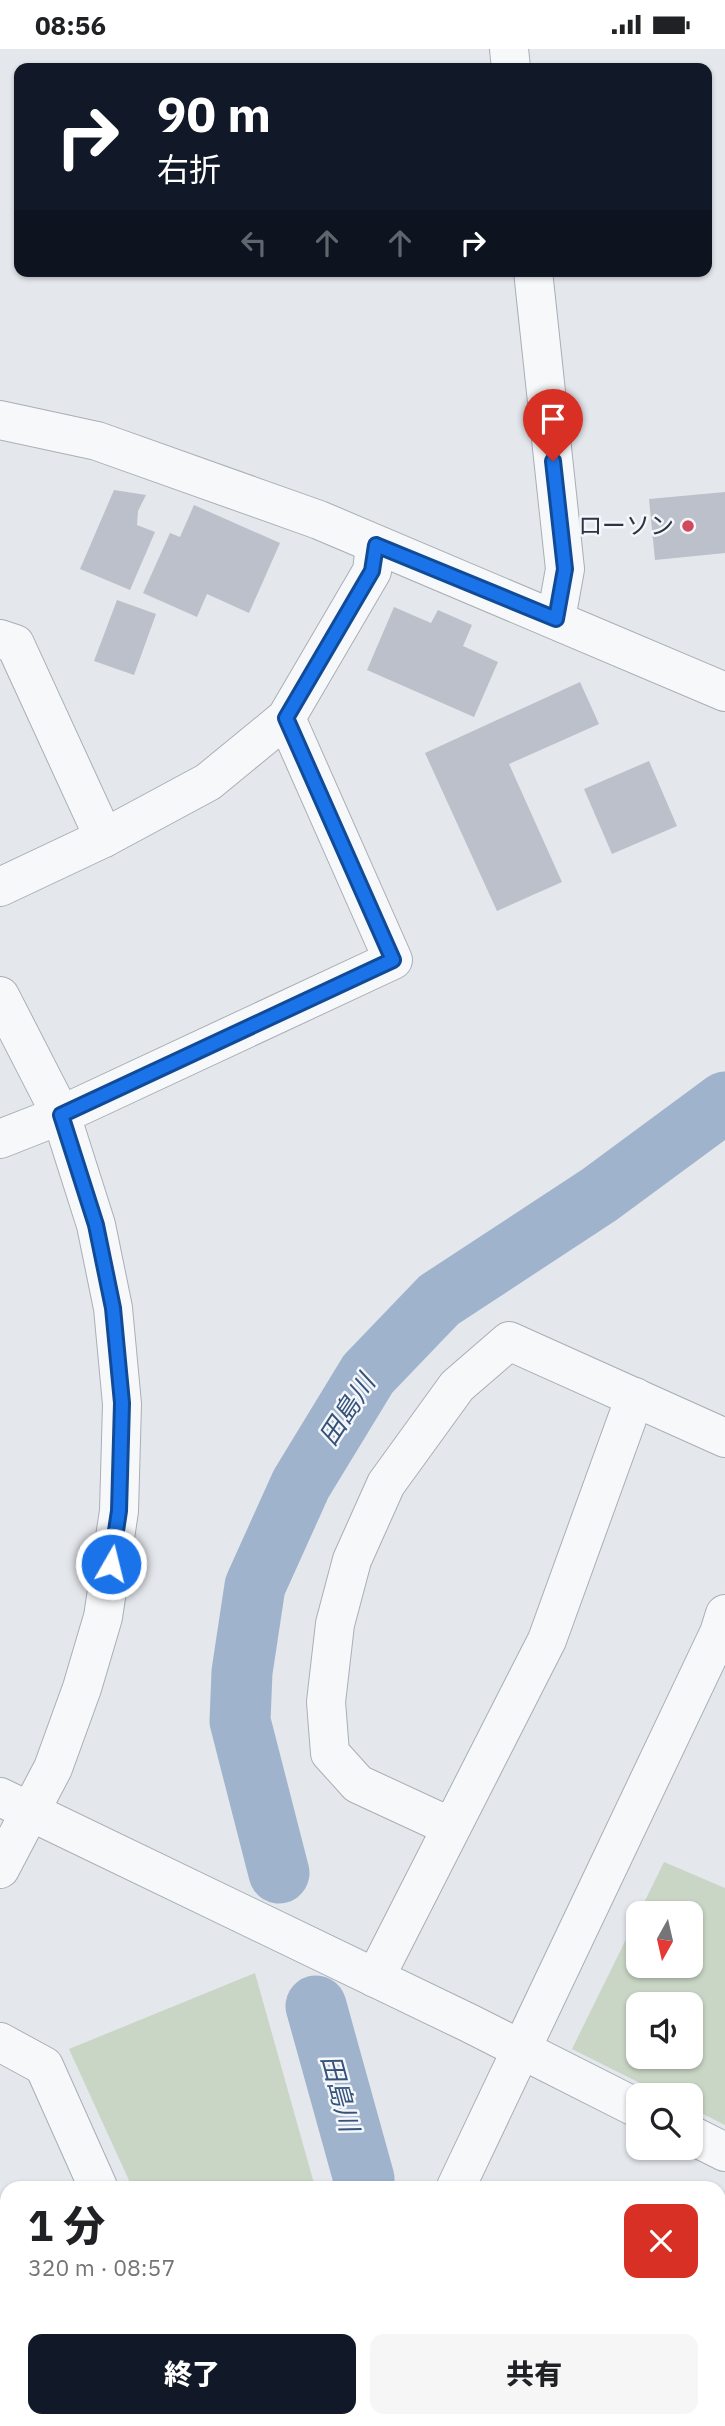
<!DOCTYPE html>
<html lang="ja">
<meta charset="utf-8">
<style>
body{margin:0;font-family:"IBM Plex Sans","Noto Sans JP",sans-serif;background:#f6f6f6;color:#202124;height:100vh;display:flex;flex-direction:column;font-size:26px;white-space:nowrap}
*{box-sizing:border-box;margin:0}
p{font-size:23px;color:#757577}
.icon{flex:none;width:38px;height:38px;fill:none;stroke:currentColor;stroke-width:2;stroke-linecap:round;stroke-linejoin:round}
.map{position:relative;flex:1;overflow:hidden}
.drawer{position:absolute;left:0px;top:2132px;width:726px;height:247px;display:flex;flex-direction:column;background:#fff;border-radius:21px 21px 0 0;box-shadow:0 2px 5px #0004}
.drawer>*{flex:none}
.hud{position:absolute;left:14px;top:14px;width:698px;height:214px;border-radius:14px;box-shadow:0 2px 5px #0004;background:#111827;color:#fff;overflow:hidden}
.needle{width:46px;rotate:188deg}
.fabs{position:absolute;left:626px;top:1852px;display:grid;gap:14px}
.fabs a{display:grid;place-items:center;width:77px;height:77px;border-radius:14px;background:#fff;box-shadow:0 2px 5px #0004;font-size:35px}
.pin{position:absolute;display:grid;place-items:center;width:60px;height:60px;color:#fff;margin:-72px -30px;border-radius:50% 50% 50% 0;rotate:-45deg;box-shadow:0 0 7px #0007}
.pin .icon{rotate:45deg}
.me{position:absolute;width:77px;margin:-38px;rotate:8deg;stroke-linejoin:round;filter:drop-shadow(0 0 5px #0008)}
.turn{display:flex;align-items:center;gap:24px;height:147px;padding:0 28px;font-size:32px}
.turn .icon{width:91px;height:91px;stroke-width:2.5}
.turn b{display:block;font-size:49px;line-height:60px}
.lanes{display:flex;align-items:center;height:66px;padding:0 28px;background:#0003;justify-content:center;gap:35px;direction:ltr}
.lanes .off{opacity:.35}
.round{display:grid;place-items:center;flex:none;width:74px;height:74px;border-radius:14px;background:#f6f6f6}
.overview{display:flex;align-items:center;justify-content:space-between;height:119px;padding:0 28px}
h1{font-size:42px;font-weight:800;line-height:52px}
.cta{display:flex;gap:14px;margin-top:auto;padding:14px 28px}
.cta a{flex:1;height:80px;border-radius:14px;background:#111827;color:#fff;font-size:28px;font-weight:800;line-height:80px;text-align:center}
.cta a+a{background:#f6f6f6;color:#202124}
.status{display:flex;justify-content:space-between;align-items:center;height:49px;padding:0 35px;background:#fff;direction:ltr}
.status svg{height:19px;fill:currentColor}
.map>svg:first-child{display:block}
.green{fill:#c9d6c5;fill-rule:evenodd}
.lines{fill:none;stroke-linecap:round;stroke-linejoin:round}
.river{stroke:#9fb4cc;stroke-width:61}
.building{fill:#bbc0ca}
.minor-casing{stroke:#a9aeb7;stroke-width:40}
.path{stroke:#c2c5cb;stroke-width:4.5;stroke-dasharray:5 5;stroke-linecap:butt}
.minor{stroke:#f7f8fa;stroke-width:38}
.route-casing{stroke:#114b97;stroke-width:18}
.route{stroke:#1a73e8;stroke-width:12}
.poi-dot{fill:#d1495b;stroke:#f4f6f9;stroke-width:2.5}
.labels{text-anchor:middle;stroke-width:5;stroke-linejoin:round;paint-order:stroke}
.poi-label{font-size:24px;fill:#2b3445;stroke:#f4f6f9;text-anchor:end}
.water-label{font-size:26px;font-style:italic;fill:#34527a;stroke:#f4f6f9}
</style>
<div class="status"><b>08:56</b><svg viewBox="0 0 49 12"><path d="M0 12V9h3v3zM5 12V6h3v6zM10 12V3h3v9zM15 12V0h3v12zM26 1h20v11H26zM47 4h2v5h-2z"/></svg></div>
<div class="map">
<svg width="725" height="2377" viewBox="0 0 725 2377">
<rect width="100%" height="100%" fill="#e4e7ec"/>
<g class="green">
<path d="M664 1813 725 1839V2076L691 2059V2046H664L572 2000 639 1864V1916H691V1864H639ZM639 1955H691V2007H639Z"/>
<path d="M255 1924 315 2138H132L69 2000Z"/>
</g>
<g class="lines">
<g class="river">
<path d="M279 1824 240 1672 242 1623 255 1537 301 1435 368 1325 439 1251 599 1146 725 1053"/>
<path d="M316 1957 364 2130"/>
<path d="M424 2371 425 2377"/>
</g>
</g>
<g class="building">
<path d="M114 441 146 446 138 462 137 476 155 483 130 541 80 520Z"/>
<path d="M725 443V504L655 511 649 450Z"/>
<path d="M194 456 280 494 249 564 207 545 197 568 143 544 170 484 180 488Z"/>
<path d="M117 551 156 565 134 626 94 612Z"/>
<path d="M394 558 431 574 438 561 472 576 463 597 498 613 474 668 367 621Z"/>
<path d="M580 633 599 675 509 715 562 833 497 862 425 704Z"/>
<path d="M649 712 677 777 612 805 584 740Z"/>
</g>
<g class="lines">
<g class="minor-casing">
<g id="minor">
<path d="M509 0 511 19"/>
<path d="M533 222 565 520 556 570"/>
<path d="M0 371 97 392 319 471 725 643"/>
<path d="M0 590 15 595 104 789"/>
<path d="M0 838 104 789 208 733 286 669 372 522 375 496"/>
<path d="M0 947 61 1066 96 1176 113 1259 122 1355 119 1462 103 1568 82 1639 53 1719 0 1820"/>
<path d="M0 1090 61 1066 393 911 286 669"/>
<path d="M0 1748 469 1974 639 2060"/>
<path d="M451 1778 358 1735 330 1704 326 1653 335 1575 352 1511 386 1435 457 1337 509 1292 725 1389"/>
<path d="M375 1929 547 1591 635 1348"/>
<path d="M0 1993 44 2017 98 2138"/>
<path d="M691 2086 725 2103"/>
<path d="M456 2138 719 1584 725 1565"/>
<path d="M0 2252 7 2238"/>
<path d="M147 2377 149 2371"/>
<path d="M343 2377 346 2371"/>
</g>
</g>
<path class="path" d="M469 2371 470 2377"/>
<use href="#minor" class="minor"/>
</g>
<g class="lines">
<g class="route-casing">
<path id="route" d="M111 1515 119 1462 122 1354 113 1259 96 1176 61 1066 393 911 286 669 372 522 376 496 556 570 565 520 553 412"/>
</g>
<use href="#route" class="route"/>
</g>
<circle class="poi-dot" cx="688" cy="477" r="7"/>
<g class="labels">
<g class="poi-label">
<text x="674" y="485">ローソン</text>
</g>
<g class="water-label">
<text transform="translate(347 1361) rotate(-57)" y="9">田島川</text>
<text transform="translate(340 2044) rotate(75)" y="9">田島川</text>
</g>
</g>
</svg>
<div class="fabs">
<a><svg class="needle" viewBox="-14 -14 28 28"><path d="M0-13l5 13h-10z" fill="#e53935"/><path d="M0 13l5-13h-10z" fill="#757577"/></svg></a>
<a><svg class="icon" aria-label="sound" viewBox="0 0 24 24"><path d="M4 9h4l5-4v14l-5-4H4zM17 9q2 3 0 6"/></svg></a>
<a><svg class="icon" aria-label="search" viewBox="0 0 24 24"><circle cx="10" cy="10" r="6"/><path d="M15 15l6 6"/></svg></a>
</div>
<div class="pin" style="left:553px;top:412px;background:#d93025"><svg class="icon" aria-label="arrive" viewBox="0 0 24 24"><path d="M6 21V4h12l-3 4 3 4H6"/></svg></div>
<svg class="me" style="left:111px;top:1515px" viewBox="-20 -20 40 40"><circle r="17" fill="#1a73e8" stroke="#fff" stroke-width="3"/><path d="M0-11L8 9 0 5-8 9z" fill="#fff"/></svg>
<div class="hud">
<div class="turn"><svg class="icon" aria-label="right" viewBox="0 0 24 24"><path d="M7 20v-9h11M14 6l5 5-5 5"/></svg><div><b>90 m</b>右折</div></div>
<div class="lanes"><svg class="icon off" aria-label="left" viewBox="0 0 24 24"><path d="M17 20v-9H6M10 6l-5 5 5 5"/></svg><svg class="icon off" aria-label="ahead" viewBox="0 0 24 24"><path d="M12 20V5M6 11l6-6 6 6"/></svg><svg class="icon off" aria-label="ahead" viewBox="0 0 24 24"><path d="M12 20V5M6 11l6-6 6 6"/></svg><svg class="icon" aria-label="right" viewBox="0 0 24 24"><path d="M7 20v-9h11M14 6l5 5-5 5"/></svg></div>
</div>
<section class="drawer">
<div class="overview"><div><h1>1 分</h1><p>320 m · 08:57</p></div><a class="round" style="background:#d93025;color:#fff"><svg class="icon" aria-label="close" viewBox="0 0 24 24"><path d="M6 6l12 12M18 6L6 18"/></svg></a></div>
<div class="cta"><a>終了</a><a>共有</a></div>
</section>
</div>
